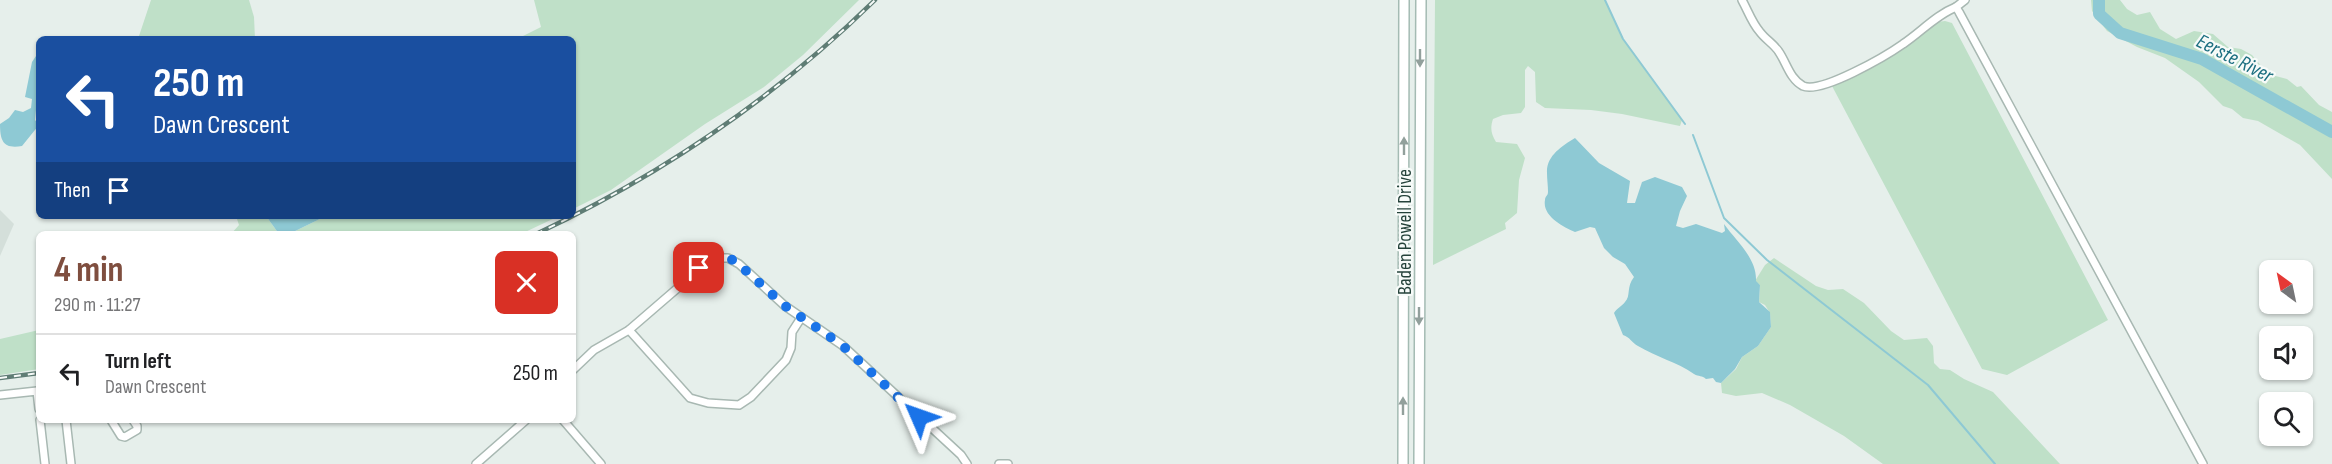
<!DOCTYPE html>
<meta charset="utf-8">
<style>
body{margin:0;font-family:"Sofia Sans Condensed",sans-serif;background:#f2f2f2;color:#202124;height:100vh;display:flex;flex-direction:column;font-size:22px;white-space:nowrap}
*{box-sizing:border-box;margin:0}
p{font-size:20px;color:#757577}
.icon{flex:none;width:33px;height:33px;fill:none;stroke:currentColor;stroke-width:2;stroke-linecap:round;stroke-linejoin:round}
.map{position:relative;flex:1;overflow:hidden}
.panel{position:absolute;left:36px;top:231px;width:540px;height:192px;display:flex;flex-direction:column;background:#fff;border-radius:9px;box-shadow:0 2px 4px #0004}
.panel>*{flex:none}
.hud{position:absolute;left:36px;top:36px;width:540px;height:183px;border-radius:9px;box-shadow:0 2px 4px #0004;background:#1a4fa0;color:#fff;overflow:hidden}
.needle{width:39px;rotate:327deg}
.controls{position:absolute;left:2259px;top:260px;display:grid;gap:12px}
.controls a{display:grid;place-items:center;width:54px;height:54px;border-radius:9px;background:#fff;box-shadow:0 2px 4px #0004;font-size:30px}
.pin{position:absolute;display:grid;place-items:center;width:51px;height:51px;color:#fff;margin:-26px;border-radius:12px;box-shadow:0 3px 9px #0006}
.me{position:absolute;width:66px;margin:-33px;rotate:313deg;stroke-linejoin:round;filter:drop-shadow(0 0 4px #0008)}
.turn{display:flex;align-items:center;gap:21px;height:126px;padding:0 18px;font-size:27px}
.turn .icon{width:78px;height:78px;stroke-width:2.5}
.turn b{display:block;font-size:42px;line-height:51px}
.then{display:flex;align-items:center;height:57px;padding:0 18px;background:#0003;gap:12px;font-size:22px}
.round{display:grid;place-items:center;flex:none;width:63px;height:63px;border-radius:9px;background:#f2f2f2}
.summary{display:flex;align-items:center;justify-content:space-between;height:102px;padding:0 18px}
h1{font-size:36px;font-weight:700;line-height:45px;color:#7f4e3f}
ul{padding:0;list-style:none}
li{display:flex;align-items:center;gap:18px;height:78px;padding:0 18px;border-top:2px solid #e0e0e0}
li div{flex:1}
li b{display:block;font-size:22px}
li em{font-style:normal}
.map>svg:first-child{display:block}
.built{fill:#d4dfda}
.green{fill:#bfe0c8}
.water{fill:#8ec9d4}
.lines{fill:none;stroke-linecap:round;stroke-linejoin:round}
.stream{stroke:#8ec9d4;stroke-width:2}
.river{stroke:#8ec9d4;stroke-width:12}
.minor-casing{stroke:#a8b8b2;stroke-width:10}
.secondary-casing{stroke:#a4bbb3;stroke-width:12}
.minor{stroke:#fff;stroke-width:7}
.secondary{stroke:#fff;stroke-width:9}
.rail-casing{stroke:#5f7d75;stroke-width:4.5}
.rail{stroke:#f7fbf9;stroke-width:2;stroke-dasharray:7;stroke-linecap:butt}
.oneway{fill:#92a09c}
.route{stroke:#1a73e8;stroke-width:10;stroke-dasharray:0 18}
.labels{text-anchor:middle;stroke-width:4.5;stroke-linejoin:round;paint-order:stroke}
.street-label{font-size:20px;fill:#24423a;stroke:#f7fbf9}
.water-label{font-size:21px;font-style:italic;fill:#1c6f80;stroke:#f7fbf9}
</style>
<div class="map">
<svg width="2332" height="464" viewBox="0 0 2332 464">
<rect width="100%" height="100%" fill="#e6efeb"/>
<path class="built" d="M0 210 14 224 0 256Z"/>
<g class="green">
<path d="M151 0H249L254 17 255 39H138Z"/>
<path d="M534 0H859L803 55 764 87 705 124 611 190 573 209V39H517L541 27Z"/>
<path d="M1435 0H1605L1623 39 1682 120 1680 126 1675 125 1622 114 1591 110 1545 108 1536 102 1535 72 1528 66 1525 70V107L1521 113 1503 115 1493 119C1490 128 1491 134 1496 142L1517 144 1525 158 1519 180 1517 213 1505 223 1506 229 1433 265Z"/>
<path d="M2091 0H2120L2127 9 2137 15 2150 12 2160 29 2176 39 2194 31 2213 34 2228 47 2241 49 2252 55 2268 74 2287 79 2297 87 2301 86 2319 105 2332 112V179L2300 145 2258 121 2243 118 2232 109 2223 106 2199 82 2165 58 2137 47 2107 31 2092 11Z"/>
<path d="M1945 21 1952 23 2108 320 2007 375 1982 369 1832 86 1911 42 1937 22Z"/>
<path d="M236 216H266L279 234H231L239 225Z"/>
<path d="M326 216H559L521 234H289Z"/>
<path d="M1774 258 1816 286 1828 290 1843 289 1864 303 1891 331 1904 340 1927 338 1933 346 1934 363 1940 369 1950 370 1964 379 1993 392 2060 464H1883L1844 436 1790 405 1762 393 1736 396 1722 393 1721 383 1736 369 1742 357 1758 346 1771 327 1770 313 1765 305 1759 302 1760 285 1755 281 1765 265Z"/>
<path d="M39 330V369L0 375V339Z"/>
</g>
<g class="water">
<path d="M36 56 39 60 36 67 39 108 36 110 35 120 39 125 22 146C4 149 0 142 0 124L9 118 15 110 23 112 31 108 32 99 25 97 32 62Z"/>
<path d="M1575 138 1599 163 1630 181 1627 203H1635L1642 182 1655 177 1682 187 1687 196 1680 211 1676 226 1683 228 1696 224 1722 233 1725 231 1724 224C1736 241 1757 258 1756 281L1760 285 1759 302 1770 312 1771 327 1758 346 1742 357 1735 369 1721 383 1716 382 1713 378 1706 379C1702 375 1699 377 1694 374 1677 362 1656 357 1638 346 1632 343 1630 337 1623 335L1614 313C1617 308 1622 306 1625 302 1631 296 1626 287 1634 277L1625 264 1613 257 1604 248 1595 228 1590 227 1575 232C1563 227 1542 216 1545 200 1545 196 1548 196 1548 192 1548 186 1547 179 1547 173 1546 156 1562 146 1575 138Z"/>
<path d="M266 216H326L289 234H279Z"/>
</g>
<g class="lines">
<g class="stream">
<path d="M1605 0 1623 39 1685 124"/>
<path d="M1693 135 1724 218 1767 260 1928 385 1995 464"/>
</g>
<path class="river" d="M2099 0V14L2120 33 2202 59 2332 132"/>
<g class="minor-casing">
<g id="minor">
<path d="M1742 0C1748 11 1752 23 1760 32 1766 40 1774 44 1779 52 1787 64 1790 79 1803 86 1821 94 1886 56 1903 44 1921 32 1936 15 1956 7"/>
<path d="M1965 0 1956 7 1959 12 2203 464"/>
<path d="M629 330 690 398 708 403 739 405 751 397 786 360 791 348 792 332 801 318"/>
<path d="M573 370 594 350 629 330 709 261 715 258H728L739 264 785 306 842 345 961 455 967 464"/>
<path d="M0 395 37 391 39 409"/>
<path d="M40 420 45 464"/>
<path d="M66 420 71 464"/>
<path d="M111 420 121 436 125 437 137 430V426L133 420"/>
<path d="M563 420 601 464"/>
<path d="M476 464 526 420"/>
<path d="M999 464H1008"/>
</g>
</g>
<g class="secondary-casing">
<g id="secondary">
<path d="M1403 464 1404 0"/>
<path d="M1419 464 1421 0"/>
</g>
</g>
<use href="#minor" class="minor"/>
<use href="#secondary" class="secondary"/>
<g class="rail-casing">
<g id="rail">
<path d="M536 234C661 175 776 97 875 0"/>
<path d="M0 378 39 373"/>
</g>
</g>
<use href="#rail" class="rail"/>
</g>
<defs><path id="oneway-solid" d="M-6-.8H1V-3.2L6.5 0L1 3.2V.8H-6Z" transform="scale(1.5)"/></defs>
<g class="oneway">
<use href="#oneway-solid" transform="translate(1420 58) rotate(90)"/>
<use href="#oneway-solid" transform="translate(1404 146) rotate(-90)"/>
<use href="#oneway-solid" transform="translate(1419 316) rotate(90)"/>
<use href="#oneway-solid" transform="translate(1403 406) rotate(-90)"/>
</g>
<g class="lines">
<path class="route" d="M699 268 715 258 734 260 785 306 842 345 919 417"/>
</g>
<g class="labels">
<g class="street-label">
<text transform="translate(1404 232) rotate(-90)" y="7">Baden Powell Drive</text>
</g>
<g class="water-label">
<text transform="translate(2235 58) rotate(27)" y="7">Eerste River</text>
</g>
</g>
</svg>
<div class="controls">
<a><svg class="needle" viewBox="-14 -14 28 28"><path d="M0-13l5 13h-10z" fill="#e53935"/><path d="M0 13l5-13h-10z" fill="#757577"/></svg></a>
<a><svg class="icon" aria-label="sound" viewBox="0 0 24 24"><path d="M4 9h4l5-4v14l-5-4H4zM17 9q2 3 0 6"/></svg></a>
<a><svg class="icon" aria-label="search" viewBox="0 0 24 24"><circle cx="10" cy="10" r="6"/><path d="M15 15l6 6"/></svg></a>
</div>
<div class="pin" style="left:699px;top:268px;background:#d93025"><svg class="icon" aria-label="arrive" viewBox="0 0 24 24"><path d="M6 21V4h12l-3 4 3 4H6"/></svg></div>
<svg class="me" style="left:919px;top:417px" viewBox="-20 -20 40 40"><path d="M0-17L14 15 0 8-14 15z" fill="#1a73e8" stroke="#fff" stroke-width="4"/></svg>
<div class="hud">
<div class="turn"><svg class="icon" aria-label="left" viewBox="0 0 24 24"><path d="M17 20v-9H6M10 6l-5 5 5 5"/></svg><div><b>250 m</b>Dawn Crescent</div></div>
<div class="then">Then<svg class="icon" aria-label="arrive" viewBox="0 0 24 24"><path d="M6 21V4h12l-3 4 3 4H6"/></svg></div>
</div>
<section class="panel">
<div class="summary"><div><h1>4 min</h1><p>290 m · 11:27</p></div><a class="round" style="background:#d93025;color:#fff"><svg class="icon" aria-label="close" viewBox="0 0 24 24"><path d="M6 6l12 12M18 6L6 18"/></svg></a></div>
<ul>
<li><svg class="icon" aria-label="left" viewBox="0 0 24 24"><path d="M17 20v-9H6M10 6l-5 5 5 5"/></svg><div><b>Turn left</b><p>Dawn Crescent</p></div><em>250 m</em></li>
</ul>
</section>
</div>
